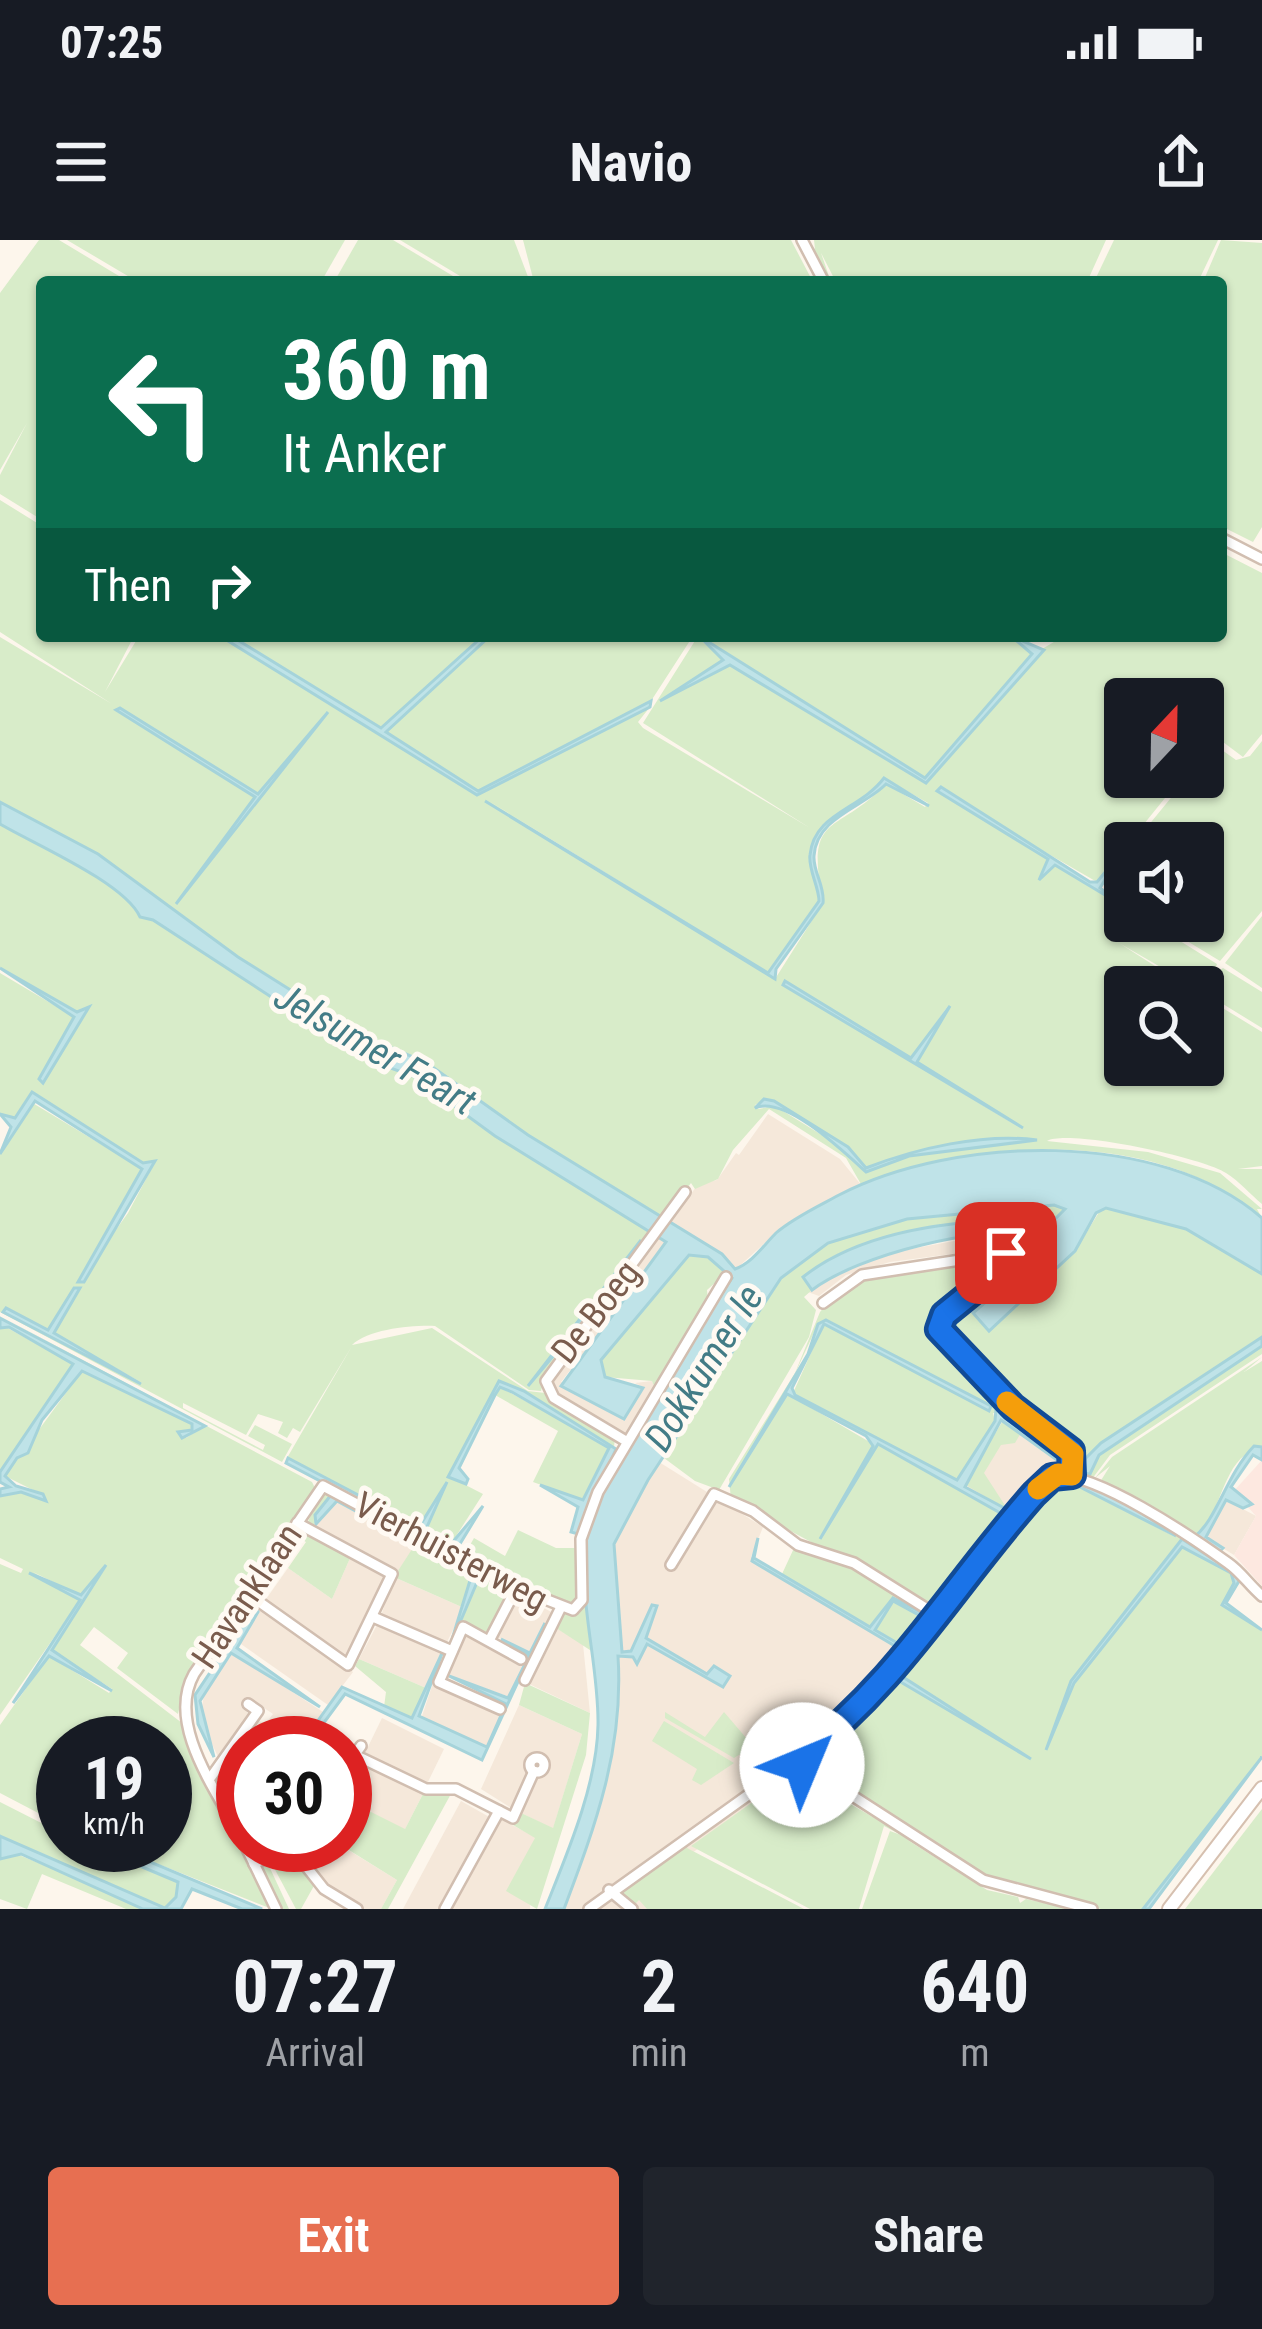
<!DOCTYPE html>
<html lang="en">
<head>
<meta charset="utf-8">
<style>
	body { margin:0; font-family:"Roboto Condensed",sans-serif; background:#20242c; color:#f1f3f6; height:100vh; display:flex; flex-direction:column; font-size:45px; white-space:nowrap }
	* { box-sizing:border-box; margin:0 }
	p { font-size:39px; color:#9ea1a6 }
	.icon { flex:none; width:66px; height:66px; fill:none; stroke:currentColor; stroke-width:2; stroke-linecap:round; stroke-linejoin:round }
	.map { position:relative; height:1669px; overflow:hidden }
	.side { display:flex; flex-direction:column; background:#171b24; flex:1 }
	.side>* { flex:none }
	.top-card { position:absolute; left:36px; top:36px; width:1191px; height:366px; border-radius:12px; box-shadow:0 3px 9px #0004; background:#0b6e4f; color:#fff; overflow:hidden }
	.needle { width:78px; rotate:22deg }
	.tools { position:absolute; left:1104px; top:438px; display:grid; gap:24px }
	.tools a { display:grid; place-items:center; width:120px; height:120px; border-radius:12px; background:#171b24; box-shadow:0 3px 9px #0004; font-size:60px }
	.speed { position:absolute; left:36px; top:1476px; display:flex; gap:24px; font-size:60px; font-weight:700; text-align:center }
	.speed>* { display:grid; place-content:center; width:156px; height:156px; border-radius:50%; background:#171b24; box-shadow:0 3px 9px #0004; line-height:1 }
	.speed small { font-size:30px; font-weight:400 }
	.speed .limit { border:18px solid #d22; background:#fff; color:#111 }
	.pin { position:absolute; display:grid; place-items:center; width:102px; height:102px; color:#fff; margin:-51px; border-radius:24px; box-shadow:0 6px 18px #0006 }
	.me { position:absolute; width:132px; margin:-66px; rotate:45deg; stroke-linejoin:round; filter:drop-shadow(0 0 9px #0008) }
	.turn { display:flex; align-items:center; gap:42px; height:252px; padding:0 48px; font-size:54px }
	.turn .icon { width:156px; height:156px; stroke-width:2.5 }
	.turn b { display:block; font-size:84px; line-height:102px }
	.then { display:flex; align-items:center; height:114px; padding:0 48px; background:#0003; gap:24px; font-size:45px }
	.eta { display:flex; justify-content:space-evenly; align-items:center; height:204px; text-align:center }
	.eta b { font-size:72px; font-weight:700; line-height:84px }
	.action { display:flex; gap:24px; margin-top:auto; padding:24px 48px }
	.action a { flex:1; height:138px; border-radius:12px; background:#e76f51; color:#fff; font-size:48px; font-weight:700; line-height:138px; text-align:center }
	.action a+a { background:#20242c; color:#f1f3f6 }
	.status { display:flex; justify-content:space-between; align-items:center; height:84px; padding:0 60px; background:#171b24; direction:ltr }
	.status svg { height:33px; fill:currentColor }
	header { display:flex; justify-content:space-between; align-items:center; height:156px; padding:0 48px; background:#171b24; font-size:54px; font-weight:700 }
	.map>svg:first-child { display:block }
</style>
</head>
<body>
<div class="status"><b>07:25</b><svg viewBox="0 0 49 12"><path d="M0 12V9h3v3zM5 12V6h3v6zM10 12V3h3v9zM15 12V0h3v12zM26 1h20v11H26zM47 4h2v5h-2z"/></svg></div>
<header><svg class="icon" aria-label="menu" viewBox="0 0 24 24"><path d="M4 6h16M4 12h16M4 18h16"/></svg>Navio<svg class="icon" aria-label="share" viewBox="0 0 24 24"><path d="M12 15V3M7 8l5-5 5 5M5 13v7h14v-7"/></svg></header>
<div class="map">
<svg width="1262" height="1669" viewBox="0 0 1262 1669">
	<rect width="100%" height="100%" fill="#fdf6ec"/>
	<g fill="#f5e8da">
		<polygon points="768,874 840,919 862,946 779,990 735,1030 722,1014 670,984 698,944 717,940 736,913 739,915"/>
		<polygon points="1034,994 1043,1001 1041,1014 972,1074 964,1065 1023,1017 1020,1005 890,1022 846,1035 819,1056 808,1052 867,1017 965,999"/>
		<polygon points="657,995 667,1002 651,1026 561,1142 643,1147 635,1143 652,1141 656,1151 628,1194 622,1194 556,1152 552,1140 610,1068"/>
		<polygon points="1004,1179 1060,1224 1008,1270 967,1248"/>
		<polygon points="659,1222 763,1287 751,1317 920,1416 876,1472 801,1537 679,1622 647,1669 562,1669 605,1548 610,1313 615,1291"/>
		<polygon points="1226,1260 1256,1276 1234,1315 1206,1298"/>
		<polygon points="337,1261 416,1303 399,1334 314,1288"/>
		<polygon points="351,1316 382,1332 385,1340 364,1389 344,1418 264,1362 288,1328 332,1359"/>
		<polygon points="394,1337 464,1368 446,1404 381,1376"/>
		<polygon points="517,1353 553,1373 530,1413 495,1396"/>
		<polygon points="260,1367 353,1432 328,1465 238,1402"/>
		<polygon points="378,1383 443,1411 426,1448 359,1419"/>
		<polygon points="553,1386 583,1404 590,1473 527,1443"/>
		<polygon points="466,1393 525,1424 510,1457 444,1434"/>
		<polygon points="233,1413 323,1472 302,1503 243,1503 243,1564 223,1526 255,1480 266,1483 273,1474 249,1458 243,1467 250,1476 219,1519 200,1478 205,1449"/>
		<polygon points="433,1443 503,1473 487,1507 421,1479"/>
		<polygon points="519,1465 582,1494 553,1589 519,1572 536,1536 548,1530 542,1514 530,1516 530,1534 513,1569 481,1549"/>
		<polygon points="382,1478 444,1509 426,1546 364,1515"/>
		<polygon points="356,1521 424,1552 405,1589 345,1608 397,1640 381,1669 364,1669 329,1649 296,1609 345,1605 345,1534"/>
		<polygon points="461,1561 491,1578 441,1669 403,1669"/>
		<polygon points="503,1580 535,1597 530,1669 449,1669 498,1581"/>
	</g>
	<polygon fill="#fde8e0" points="1262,1220 1262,1346 1234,1315 1256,1276 1248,1267 1250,1260 1233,1252"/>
	<g fill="#d8ecc9" fill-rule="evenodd">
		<polygon points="39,0 59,0 129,42 42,42 42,280 0,254 0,235 27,183 0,230 0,53"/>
		<polygon points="67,0 345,0 321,42 138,42"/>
		<polygon points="358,0 393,0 463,42 334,42"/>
		<polygon points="400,0 514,0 530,42 470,42"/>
		<polygon points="523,0 791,0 813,42 534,42"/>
		<polygon points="804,0 815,9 814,0 1106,0 1087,42 836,42 821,13 831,42 826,42"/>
		<polygon points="1114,0 1218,0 1198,42 1094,42"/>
		<polygon points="1221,0 1262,3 1262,287 1253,302 1221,286 1221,42 1203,42"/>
		<path d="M0,260L42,286V396H134L105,452L139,396H220L478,555L650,467L638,482L643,488L810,588L643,483L698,396H1011L1032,414L926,538L698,398L723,419L718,424L730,425L926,543L1042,409L1064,396H1221V312L1262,333V494L1243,517L1219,499L1203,511V459H1125V537H1182L1097,642L938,550L1049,619L1040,640L1051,624L1060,627L1125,667V681H1148L1217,724L1213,735L1223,728L1262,752V788L1205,753L1204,743L1195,747L1119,703L1188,747H1125V825H1203V756L1262,792V926L1238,929H1262V964C1250,954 1239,941 1226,933C1201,917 1068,889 1047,901L1148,912L1220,933L1262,969H1257L1262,978C1160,888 981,897 862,946L846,918L769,869L733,910L718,939L695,949L691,943L664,978L528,895L427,823L362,795L238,717L98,614L0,562V397L112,464L0,392ZM120,468L258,554L328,472L175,664L255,557L117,470ZM884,538L928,563L925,567L886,544C835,597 805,570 823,663L775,739L487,560L769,733L819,661C819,646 808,628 810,613C818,571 861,568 884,538ZM786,741L911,818L948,766L917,822L1022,889L784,745ZM764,860L774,861L848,907L866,928C915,907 985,893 1037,900L909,916L866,932L846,910L775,866L758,869L755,865Z"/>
		<polygon points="231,396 483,396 381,488"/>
		<polygon points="490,396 692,397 693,396 651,461 478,551 386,492"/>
		<polygon points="1262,501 1262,671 1220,721 1154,681 1203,681 1203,603 1134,603 1188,537 1203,537 1203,519 1215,505 1236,520 1250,516"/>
		<path d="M0,584C34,604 125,642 140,677L153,680L368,820L413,836L495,896L654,993L546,1132L541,1151L529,1150L435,1086C412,1085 369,1089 352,1105L432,1088L528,1151L545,1153L615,1198L614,1207L502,1142L448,1236L483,1254L451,1304L426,1289L447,1242L420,1287L287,1218L352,1106L300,1192L293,1188L287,1198L278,1193L283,1182L258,1174L246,1195L183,1163V1168L263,1210L265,1205L248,1196L255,1185L292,1204L282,1222L0,1072V914L31,862L142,929L79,1041L128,973L155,922L144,923L31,853L15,878L0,874V733L74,777L65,805L89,767L77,772L0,728ZM74,1048L79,1049L54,1093L142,1143L4,1072L6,1068L48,1090Z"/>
		<polygon points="1262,676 1262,748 1225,723"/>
		<path d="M1054,965L1065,969L1054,980L968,984L869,1002L804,1037L812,1050L804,1057L816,1070L809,1097L719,1250L695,1241L664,1218C702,1160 733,1093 779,1041C842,970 966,967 1054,965Z"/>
		<path d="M1101,969C1160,967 1214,1003 1262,1034V1097L1101,1203L1085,1219L1090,1234L1099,1215L1262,1106V1114L1110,1215L1092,1239L1077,1229L1076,1203L1069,1206L1015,1165L942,1089L943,1080L964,1065L988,1090L1075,1011Z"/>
		<polygon points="699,1012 727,1032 707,1050 708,1062 656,1151 652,1141 605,1137 600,1120 680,1021"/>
		<polygon points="1000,1017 1000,1025 960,1060 936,1091 1068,1213 1067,1231 1055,1226 1063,1225 1061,1215 1007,1175 993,1173 995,1181 957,1241 793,1153 824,1084 989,1170 830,1081 818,1084 786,1153 873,1204 821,1298 878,1204 1001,1272 941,1366 1009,1272 1052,1228 942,1371 855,1321 810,1307 811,1302 731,1259 729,1239 795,1133 820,1072 832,1058 862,1038"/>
		<polygon points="729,1035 663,1152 586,1342 593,1412 553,1386 559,1375 582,1368 582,1308 595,1262"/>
		<polygon points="0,1076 312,1242 316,1250 187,1436 178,1474 117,1428 128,1413 94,1387 80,1405 182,1483 272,1669 110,1605 165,1605 165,1503 63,1503 63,1586 0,1553 0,1485 49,1416 109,1453 112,1449 52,1410 107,1325 81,1356 33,1332 80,1360 0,1475 0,1324 21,1333 23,1329 0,1318 0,1256 33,1250 5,1236 82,1131 193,1184 186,1198 204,1186"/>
		<polygon points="4,1086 73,1124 0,1232 0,1088"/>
		<path d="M1262,1117L1244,1132L1262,1121V1207C1220,1216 1225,1274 1194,1297L1223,1308L1221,1313L1100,1242L1110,1226L1095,1238L1112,1217Z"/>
		<polygon points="500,1147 609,1207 583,1260 533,1242 558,1191 495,1155"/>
		<polygon points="1004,1179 1022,1191 1015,1203 1001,1205 984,1233 1008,1270 964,1244"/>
		<path d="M1058,1237C1098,1235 1216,1310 1244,1340L1181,1300L1071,1441L1047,1510L1074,1443L1182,1307L1231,1333L1234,1343L1222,1365L1262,1390V1517L1143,1669H1101L992,1641L807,1524L809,1513L898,1433L1012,1282ZM1063,1238C1098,1244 1150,1274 1175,1297L1074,1243L1053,1244L1000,1304L903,1437L1031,1519L901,1441L842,1492C861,1472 883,1454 902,1433C936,1394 1022,1249 1063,1238Z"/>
		<polygon points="333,1253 504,1345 507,1361 491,1390 482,1393 461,1383 478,1340 485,1335 334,1254 316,1275 314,1288 307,1284 319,1256"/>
		<polygon points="298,1290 351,1316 332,1359 288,1328 306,1302 301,1299 262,1354 264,1362 255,1351"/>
		<polygon points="518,1290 556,1308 576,1308 580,1355 574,1367 465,1314 474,1298 505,1316"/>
		<polygon points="416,1303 472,1334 464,1368 394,1337"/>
		<polygon points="795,1306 835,1317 930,1373 932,1383 906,1416 881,1398 905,1412 915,1397 903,1407 875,1390 894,1361 926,1379 918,1393 930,1379 928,1376 893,1358 870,1387 782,1334"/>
		<polygon points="359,1419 426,1448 412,1478 384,1467 386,1452 355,1426"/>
		<polygon points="525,1443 590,1473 586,1515 537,1669 506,1651 535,1598 513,1585 519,1572 553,1588 582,1494 519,1465"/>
		<polygon points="665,1472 705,1497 724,1472 753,1506 734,1518 665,1478"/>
		<polygon points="664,1481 734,1523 701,1545 692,1540 697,1529 652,1501"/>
		<polygon points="796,1527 983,1643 1064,1664 995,1650 906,1599 987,1650 1018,1657 1020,1663 1026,1659 1071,1669 862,1669 890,1591 901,1595 884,1586 859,1669 810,1669 691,1606 795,1532 878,1580 798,1529 689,1601 687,1608 804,1669 647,1669 639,1660 634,1665 641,1669 636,1669 622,1652 617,1655 617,1648"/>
		<polygon points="424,1552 452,1552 388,1669 381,1669 397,1640 344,1607 369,1571 405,1589"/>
		<polygon points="0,1562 63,1594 63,1605 90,1605 178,1641 176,1657 165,1668 0,1596"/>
		<polygon points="1262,1569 1262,1669 1185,1669"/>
		<polygon points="14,1613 140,1664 143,1669 126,1669 42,1634 27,1669 0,1659 0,1619"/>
		<polygon points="284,1613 292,1615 315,1644 301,1669 296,1669 272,1624 269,1626 289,1669 279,1669 262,1632 265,1622"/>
	</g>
	<g fill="#bfe3e8" stroke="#a5d3da" stroke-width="3">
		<polygon points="220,396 231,396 381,488 483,396 490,396 386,492 478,551 651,461 650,467 477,555"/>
		<polygon points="699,396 925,538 1032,414 1011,396 1044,410 926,543 730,425 660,461 723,420"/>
		<polygon points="120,468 258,554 328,472 176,664 255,557 116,470"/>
		<path d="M884,538L929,566L886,544C864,567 816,577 814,616C813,632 825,646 823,663L776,729L775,739L485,561L768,733L819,661C819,647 808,629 810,615C814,573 860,570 884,538Z"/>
		<polygon points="941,547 1090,642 1097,642 1125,608 1100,648 1125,667 1055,625 1039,640 1048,619 937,551"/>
		<path d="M0,562L98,614L238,717L362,795L427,823L528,895L722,1014L735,1029C752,1023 763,1006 776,993C793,978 819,966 839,955C955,895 1160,889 1262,978V1034L1186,989L1106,968L1096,973L1075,1011L989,1091L973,1073L1041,1014L1040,996C983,983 858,1015 812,1050L803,1037C869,985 973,978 1054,980L1065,969L1054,965L907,979L828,1003L781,1038L648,1240L614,1304L622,1412L631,1411L652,1365L657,1366L646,1398L707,1434L714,1426L730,1436L723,1447L647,1404L637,1424L633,1417L618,1416C624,1508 596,1584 564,1669H545C567,1614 597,1545 598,1485C599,1425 578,1361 586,1302C594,1238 694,1098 732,1038L708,1017L689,1015L601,1120L605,1137L643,1148L624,1179L561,1146L666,1002L495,896L413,836L368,820L153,680L140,677C125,643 34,604 0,584Z"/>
		<polygon points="0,728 77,772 89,767 43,843 39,839 74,777"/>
		<polygon points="785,741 911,818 950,766 917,822 1023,888 783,745"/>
		<polygon points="32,852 143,923 155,921 84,1042 78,1042 142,929 35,861 0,914 11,887 0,874 15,878"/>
		<path d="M764,859L774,861L848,907L866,928C917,908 983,893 1037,900L909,916L866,932C843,911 785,855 755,868Z"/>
		<polygon points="641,1000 608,1051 528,1146"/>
		<polygon points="74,1048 80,1048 54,1093 141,1144 3,1072 6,1068 48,1090"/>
		<polygon points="0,1078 205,1186 182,1198 178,1192 192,1190 192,1184 82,1131 42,1180 28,1213 17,1218 5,1236 16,1246 43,1254 46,1261 21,1252 0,1256 0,1249 9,1247 0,1242 0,1232 73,1124 9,1087 0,1088"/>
		<polygon points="826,1080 991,1166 989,1171 824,1084 792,1148 795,1155 957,1240 995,1181 996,1169 1064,1218 1064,1225 1001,1180 965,1247 1008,1270 1045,1235 1009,1272 942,1366 1002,1274 878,1204 820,1299 873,1206 866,1196 787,1154 729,1247 808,1114 818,1084"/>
		<polygon points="1262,1097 1262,1106 1099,1215 1090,1234 1083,1233 1085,1219 1101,1203"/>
		<polygon points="499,1141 524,1151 616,1209 578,1294 571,1292 578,1267 540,1245 583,1260 609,1208 512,1152 500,1147 495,1155 459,1228 468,1239 466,1244 448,1237"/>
		<path d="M1254,1206L1262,1207V1220L1253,1215L1231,1247L1252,1264L1243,1268L1226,1260L1206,1297L1223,1308L1218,1313L1194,1297C1217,1280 1226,1235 1254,1206Z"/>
		<polygon points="288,1218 419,1287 447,1242 426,1289 451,1304 483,1266 455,1312 286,1223"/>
		<path d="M1063,1238C1101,1244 1144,1274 1176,1296L1068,1241L1053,1244L1039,1255L903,1437L1031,1519L899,1441L810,1520L906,1587L809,1519L898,1437L1038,1254Z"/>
		<polygon points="331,1255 486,1338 478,1340 450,1406 472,1334 337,1261 316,1284 315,1275"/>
		<polygon points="758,1298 754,1318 870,1387 893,1358 928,1376 929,1384 920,1395 926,1379 893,1361 875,1390 904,1407 915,1397 905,1412 752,1321"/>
		<polygon points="1182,1299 1232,1331 1239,1341 1226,1363 1262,1390 1222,1365 1234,1343 1231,1333 1182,1307 1074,1443 1046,1510 1071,1441"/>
		<polygon points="106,1325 52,1410 112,1451 49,1416 13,1463 80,1360 29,1333 81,1355"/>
		<polygon points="254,1367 258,1372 237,1408 320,1467 231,1413 200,1461 214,1517 198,1484 195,1455"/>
		<polygon points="545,1383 482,1520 345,1454 309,1503 302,1503 342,1447 412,1478 443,1411 419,1476 487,1507 506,1464 449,1436 508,1458 529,1416 501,1399 530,1413"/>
		<polygon points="1262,1517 1149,1669 1143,1669"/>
		<polygon points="0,1596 165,1668 176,1657 178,1642 90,1605 110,1605 262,1669 242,1669 192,1649 181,1669 143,1669 21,1614 0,1619"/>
	</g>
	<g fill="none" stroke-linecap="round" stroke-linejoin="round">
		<defs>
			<g id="minor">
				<polyline points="802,0 824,42"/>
				<polyline points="1221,298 1262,319"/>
				<polyline points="823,1063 862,1035 1006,1013 1008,1023 940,1079 939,1089 1013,1167 1071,1211 1072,1235"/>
				<polyline points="626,1201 554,1158 546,1141 685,952"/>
				<polyline points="671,1325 714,1254 753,1271 798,1305 854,1323 940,1377"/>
				<polyline points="248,1354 348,1425 392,1334 297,1283"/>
				<polyline points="373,1377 452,1411"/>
				<polyline points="490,1399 516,1349"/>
				<polyline points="525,1440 560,1369"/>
				<polyline points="500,1469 439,1442 463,1387 521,1419"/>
				<polyline points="355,1515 426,1549 456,1549 513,1578 534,1531"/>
				<circle cx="537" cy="1525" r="7"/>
				<polyline points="797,1520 983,1640 1092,1669"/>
				<polyline points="345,1528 361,1506"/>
				<polyline points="211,1537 258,1471 248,1464"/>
				<path d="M243,1601C220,1555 165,1486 194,1434L323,1246L509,1345L573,1370L582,1360L581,1299L598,1252L726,1037"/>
				<polyline points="245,1605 276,1669"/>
				<polyline points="290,1606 324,1649 357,1669"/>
				<polyline points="254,1624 291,1605"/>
				<polyline points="609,1650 632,1669"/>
				<polyline points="445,1669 499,1571"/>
				<path d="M589,1669L797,1520L867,1462L930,1391L1010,1281L1052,1237C1088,1226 1196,1300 1228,1323C1241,1332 1250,1346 1262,1356"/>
			</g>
			<polyline id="secondary" points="1169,1669 1262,1548"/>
		</defs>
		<use href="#minor" stroke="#d1beb0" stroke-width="14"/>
		<use href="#secondary" stroke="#d6c0b0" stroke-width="16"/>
		<use href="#minor" stroke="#fff" stroke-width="9"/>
		<use href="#secondary" stroke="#fff" stroke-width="12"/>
	</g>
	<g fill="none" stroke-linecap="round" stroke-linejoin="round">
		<defs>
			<path id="route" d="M802,1525L797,1520C901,1440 950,1349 1034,1254L1052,1237L1072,1235L1071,1211L1013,1167L939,1089L944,1075L1008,1023L1006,1013"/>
		</defs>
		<use href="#route" stroke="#114b97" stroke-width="30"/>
		<use href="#route" stroke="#1a73e8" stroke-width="21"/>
		<polyline stroke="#f59e0b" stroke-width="21" points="1007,1162 1073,1214 1072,1235 1058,1234 1038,1249"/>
	</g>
	<g text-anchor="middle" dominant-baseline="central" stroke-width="10" stroke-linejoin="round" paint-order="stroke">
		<g font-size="36" fill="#7a5c4d" stroke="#fffaf3">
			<text transform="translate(596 1072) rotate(-52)">De Boeg</text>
			<text transform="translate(451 1312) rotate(28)">Vierhuisterweg</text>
			<text transform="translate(247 1356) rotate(-56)">Havanklaan</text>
		</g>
		<g font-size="39" font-style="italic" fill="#437c86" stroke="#fffaf3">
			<text transform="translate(375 809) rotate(30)">Jelsumer Feart</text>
			<text transform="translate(704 1128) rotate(-58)">Dokkumer Ie</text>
		</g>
	</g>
</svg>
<div class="tools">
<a><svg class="needle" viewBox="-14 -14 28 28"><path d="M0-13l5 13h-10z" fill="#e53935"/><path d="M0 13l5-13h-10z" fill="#9ea1a6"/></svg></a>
<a><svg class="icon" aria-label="sound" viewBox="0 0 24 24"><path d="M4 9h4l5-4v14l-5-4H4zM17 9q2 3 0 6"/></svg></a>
<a><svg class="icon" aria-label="search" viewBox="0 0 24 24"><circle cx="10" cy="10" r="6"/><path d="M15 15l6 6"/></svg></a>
</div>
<div class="speed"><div>19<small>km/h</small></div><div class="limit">30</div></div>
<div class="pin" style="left:1006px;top:1013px;background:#d93025"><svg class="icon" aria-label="arrive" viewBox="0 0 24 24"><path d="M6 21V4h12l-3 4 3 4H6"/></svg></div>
<svg class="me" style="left:802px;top:1525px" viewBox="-20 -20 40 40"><circle r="19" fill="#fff"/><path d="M0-13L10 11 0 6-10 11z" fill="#1a73e8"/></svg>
<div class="top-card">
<div class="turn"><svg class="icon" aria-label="left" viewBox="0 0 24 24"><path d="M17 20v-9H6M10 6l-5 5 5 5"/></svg><div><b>360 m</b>It Anker</div></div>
<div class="then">Then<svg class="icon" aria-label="right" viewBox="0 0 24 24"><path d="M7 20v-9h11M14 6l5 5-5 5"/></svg></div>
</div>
</div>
<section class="side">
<div class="eta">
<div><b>07:27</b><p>Arrival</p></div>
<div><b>2</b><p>min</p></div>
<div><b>640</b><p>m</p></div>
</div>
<div class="action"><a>Exit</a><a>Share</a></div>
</section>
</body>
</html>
